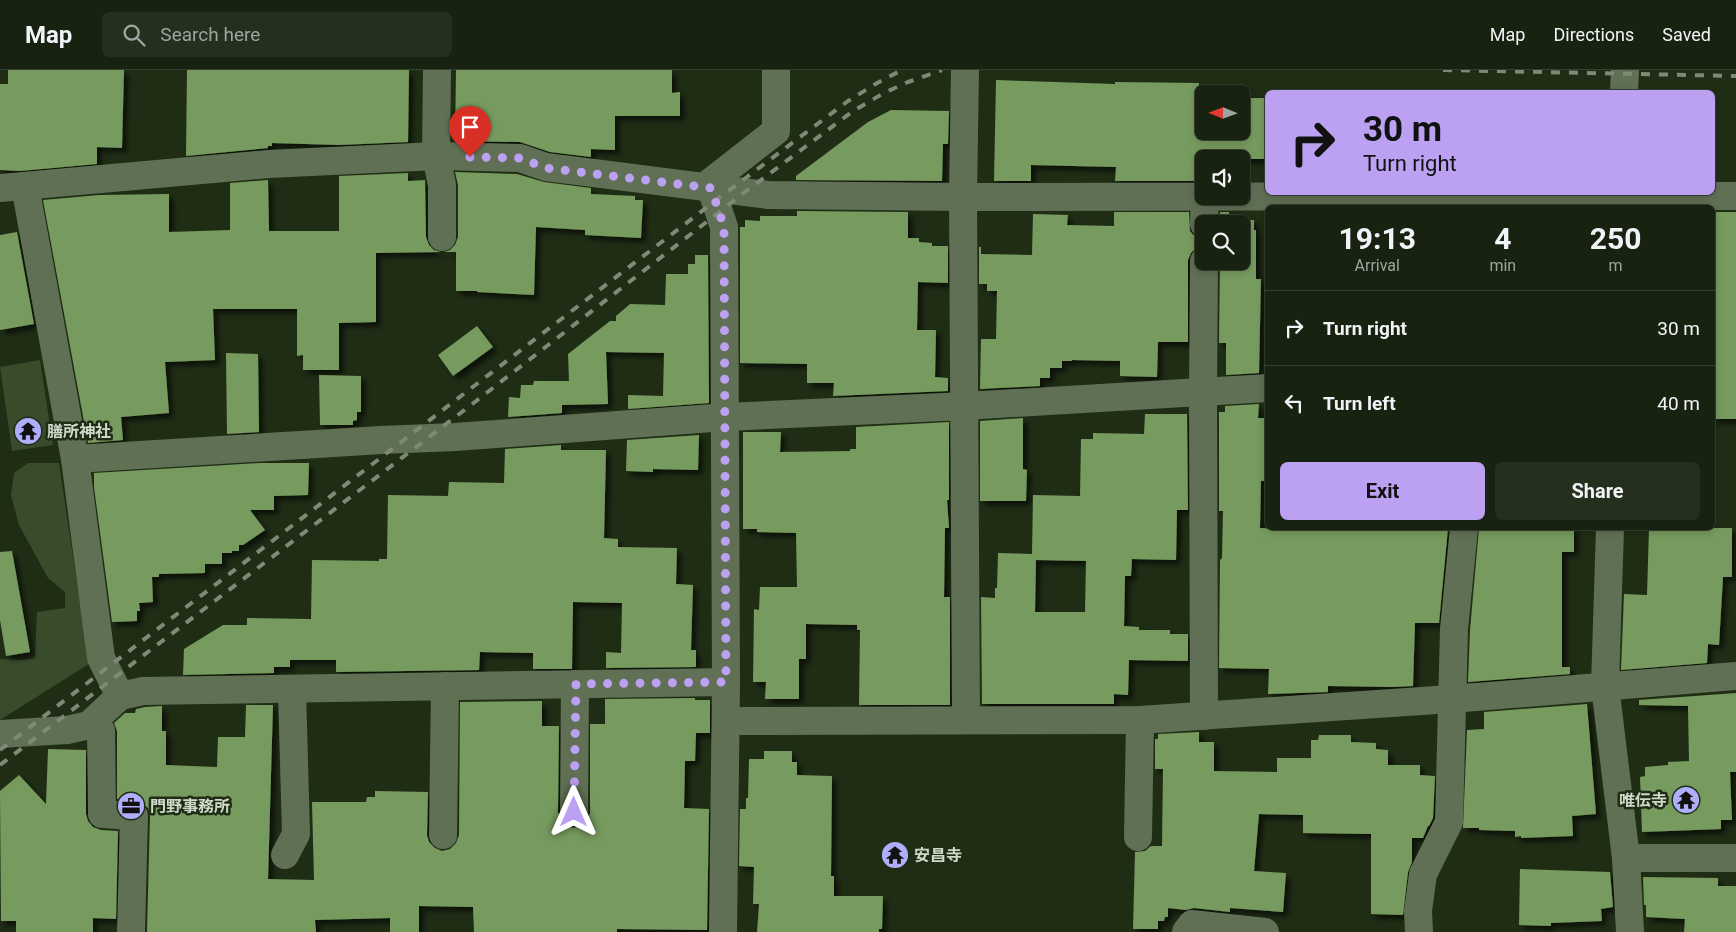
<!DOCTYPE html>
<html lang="en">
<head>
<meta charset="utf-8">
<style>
	body { margin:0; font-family:Roboto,"Noto Sans JP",sans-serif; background:#242f1e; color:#f1f3f6; height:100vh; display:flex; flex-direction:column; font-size:19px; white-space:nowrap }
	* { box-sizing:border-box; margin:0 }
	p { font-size:16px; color:#9ea49f }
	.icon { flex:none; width:28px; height:28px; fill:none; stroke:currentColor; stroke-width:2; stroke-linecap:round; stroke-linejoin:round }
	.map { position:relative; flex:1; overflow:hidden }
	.drawer { position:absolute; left:1265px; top:135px; width:450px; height:325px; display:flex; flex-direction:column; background:#172210; border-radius:8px; box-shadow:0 2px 8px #0003,0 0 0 1px #363f30 }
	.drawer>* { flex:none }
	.hud { position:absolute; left:1265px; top:20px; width:450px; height:105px; border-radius:8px; box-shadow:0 2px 8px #0003,0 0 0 1px #363f30; background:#bca0f2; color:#111; overflow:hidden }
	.needle { width:32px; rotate:271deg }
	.tools { position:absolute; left:1195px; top:15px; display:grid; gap:10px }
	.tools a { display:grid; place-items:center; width:55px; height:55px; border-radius:8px; background:#172210; box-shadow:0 2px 8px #0003,0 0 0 1px #363f30; font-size:25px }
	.pin { position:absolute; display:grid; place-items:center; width:42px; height:42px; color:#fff; margin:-51px -21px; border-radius:50% 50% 50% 0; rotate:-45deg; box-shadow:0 0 5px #0007 }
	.pin .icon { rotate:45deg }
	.me { position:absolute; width:55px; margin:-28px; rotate:0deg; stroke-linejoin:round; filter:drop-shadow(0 0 4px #0008) }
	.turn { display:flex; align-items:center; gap:18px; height:105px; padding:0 15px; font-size:22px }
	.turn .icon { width:65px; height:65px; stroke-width:2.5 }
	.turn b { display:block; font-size:35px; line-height:42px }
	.eta { display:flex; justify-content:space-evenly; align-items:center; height:85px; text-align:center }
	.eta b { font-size:30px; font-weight:700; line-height:35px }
	.action { display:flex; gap:10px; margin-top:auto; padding:10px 15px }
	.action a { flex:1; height:58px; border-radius:8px; background:#bca0f2; color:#111; font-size:20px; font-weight:700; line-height:58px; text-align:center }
	.action a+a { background:#242f1e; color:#f1f3f6 }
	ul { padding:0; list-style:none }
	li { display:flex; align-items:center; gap:15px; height:75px; padding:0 15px; border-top:1px solid #363f30 }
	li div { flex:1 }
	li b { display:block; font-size:19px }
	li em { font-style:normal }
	header { display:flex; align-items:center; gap:30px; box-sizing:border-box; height:70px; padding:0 25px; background:#172210; border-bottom:1px solid #363f30 }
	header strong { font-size:24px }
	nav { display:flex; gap:28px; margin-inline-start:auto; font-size:18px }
	.search { width:350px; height:45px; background:#242f1e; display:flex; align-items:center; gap:12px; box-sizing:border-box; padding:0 18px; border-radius:8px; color:#9ea49f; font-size:19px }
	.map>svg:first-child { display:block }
</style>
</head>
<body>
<header>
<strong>Map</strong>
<div class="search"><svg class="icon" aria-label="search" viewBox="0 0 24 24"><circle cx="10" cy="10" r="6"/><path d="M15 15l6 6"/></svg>Search here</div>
<nav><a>Map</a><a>Directions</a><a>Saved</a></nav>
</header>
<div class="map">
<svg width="1736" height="862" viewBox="0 0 1736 862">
	<defs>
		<filter id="shadow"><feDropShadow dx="4.5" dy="4.5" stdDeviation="2.5" flood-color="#0009"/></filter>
	</defs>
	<rect width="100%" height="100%" fill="#1f2d15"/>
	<g fill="#384b2a">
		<polygon points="40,290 53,375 12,381 0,297"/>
		<polygon points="28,393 59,393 89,594 0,650 0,589 22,590 35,588 37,542 65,538 65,522 48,508 19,455 11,425 14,403"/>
	</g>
	<g fill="#779b5e" fill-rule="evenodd" filter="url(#shadow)">
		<polygon points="8,0 124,0 122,78 97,77 97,94 20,101 0,100 0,14 8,14"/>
		<polygon points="187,0 409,0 408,72 339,75 272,73 272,76 268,76 268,78 186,86"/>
		<polygon points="456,0 672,0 672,23 680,22 680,46 615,46 615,80 591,79 591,87 550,82 520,72 455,71"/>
		<polygon points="996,10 1115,14 1115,12 1199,13 1199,16 1234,16 1234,24 1204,24 1204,61 1241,61 1241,28 1268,28 1268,89 1204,89 1204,111 1115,111 1116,97 1031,95 1031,111 994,111"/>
		<polygon points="891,40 949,41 948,74 943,74 942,111 796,110 796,106 868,52"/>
		<polygon points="455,102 517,104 544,112 591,118 591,124 635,126 635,130 643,130 641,168 585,165 585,160 536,157 534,225 477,222 477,221 456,221 456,182 444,182 450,180 455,175 458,167 458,115"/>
		<polygon points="408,103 408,111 425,110 426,167 429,175 434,180 441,182 376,183 376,252 339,253 339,300 303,300 303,285 297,286 297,239 213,239 215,290 165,292 169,343 121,347 123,370 88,373 43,130 99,125 169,124 169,162 230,160 230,113 268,110 269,161 339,161 339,106"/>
		<polygon points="797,141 908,142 908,168 919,168 919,172 932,173 932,176 948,176 948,213 918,212 917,260 936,260 935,307 948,308 948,321 833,326 834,313 807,313 807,294 740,293 740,157 745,157 745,150 760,151 760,146 797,146"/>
		<polygon points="1114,142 1189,142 1190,161 1195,167 1204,170 1204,175 1196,178 1191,183 1188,190 1188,272 1158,272 1157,307 1120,306 1120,291 1072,290 1072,291 1062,291 1062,298 1050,298 1050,308 1040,308 1040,316 980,319 981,269 996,269 997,221 987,221 987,214 979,214 979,177 981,177 981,184 1032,185 1033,144 1068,145 1067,155 1114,156"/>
		<polygon points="1220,142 1229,142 1229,150 1254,150 1254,160 1256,160 1256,209 1261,209 1259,303 1226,305 1226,273 1219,273 1220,191 1241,191 1241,154 1220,154"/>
		<rect x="1712" y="142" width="24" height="207"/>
		<polygon points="17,162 34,254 0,260 0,165"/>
		<polygon points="695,185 708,185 709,333 628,339 628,325 663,326 664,283 606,282 608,334 562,335 562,343 508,347 509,327 520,328 521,315 533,315 534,311 569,311 568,284 610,251 616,251 616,246 630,234 665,235 666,204 688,204 688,194 695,194"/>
		<polygon points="477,256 493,277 453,306 438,285"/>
		<polygon points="226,283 258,284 259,362 227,364"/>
		<polygon points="319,305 361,306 361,342 357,342 357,350 353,351 353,355 320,355"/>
		<polygon points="1259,334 1258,348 1268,348 1268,411 1261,411 1260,458 1335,461 1335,458 1448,458 1439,553 1415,553 1413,616 1393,617 1328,616 1328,622 1268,624 1269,599 1219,598 1220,490 1222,488 1223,441 1219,441 1219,342 1225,342 1225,336"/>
		<path d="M1145,344H1187L1188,440H1177L1176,490L1132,489L1131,506H1125L1124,556L1139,557V560H1170V564H1188V591L1129,590L1128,625L1114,624V634H982L981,527L995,528V518H997L998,483L1032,484L1033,425L1080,426L1081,369H1093V363L1144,364ZM1036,490L1086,491L1085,542H1035Z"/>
		<polygon points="1023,348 1023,399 1027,400 1026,431 980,431 980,351"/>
		<polygon points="949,352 949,430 947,430 949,458 945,458 944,527 950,527 950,635 859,635 860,560 857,560 857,555 806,554 806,589 799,589 799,629 765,629 766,612 753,612 754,539 759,540 760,517 797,517 796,463 757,462 757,459 743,459 743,362 781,362 780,382 850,381 850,379 856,379 856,357"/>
		<polygon points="699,365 698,400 653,399 653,402 626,401 627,370"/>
		<polygon points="561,375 561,380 606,380 604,468 618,469 618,477 677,478 676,514 693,515 691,580 696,580 696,597 606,598 606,582 621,583 622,533 573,532 572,599 533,599 533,583 480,582 479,600 336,602 336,590 290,590 290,597 274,597 274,603 183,605 184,579 223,555 247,555 247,548 311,549 312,490 379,491 379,489 387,489 388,425 448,426 449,412 504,413 505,379"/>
		<polygon points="259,393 309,393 308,425 274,426 274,440 250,440 265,460 243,475 239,475 239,481 232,481 232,483 222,483 222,494 205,494 205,503 159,504 159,507 152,507 153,532 139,533 140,541 137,541 137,551 112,552 94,417 94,403"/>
		<polygon points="1479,458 1574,458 1574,482 1562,482 1562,597 1570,597 1570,604 1468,612 1470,560"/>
		<polygon points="1649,458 1732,458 1732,507 1723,507 1719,575 1708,574 1707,593 1621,600 1624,524 1647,525"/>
		<polygon points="12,481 30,582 6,586 0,550 0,482"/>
		<polygon points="1736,623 1736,702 1730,702 1732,750 1721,750 1721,759 1642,762 1640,707 1645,706 1645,697 1668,695 1668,692 1689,691 1688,636 1639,635 1639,630"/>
		<polygon points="695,628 695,630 710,630 710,663 696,663 695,691 685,691 684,738 709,739 707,860 617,859 617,862 474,862 473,837 419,836 419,862 390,862 390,848 315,850 316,862 147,862 150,746 148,738 142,733 135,730 117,729 117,661 114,653 125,643 135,643 136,639 145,637 162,636 162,661 166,661 166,695 217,697 218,667 245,667 246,635 273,635 268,809 314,810 312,732 366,732 367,727 375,727 375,721 428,722 427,765 429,772 435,778 442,781 450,779 456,773 459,765 460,632 542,631 542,656 559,656 558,742 561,750 566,755 574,758 582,755 587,750 590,743 590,654 605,654 605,629"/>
		<polygon points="1587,634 1596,744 1572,746 1573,766 1521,768 1521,766 1515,767 1515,761 1479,760 1479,758 1463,758 1467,660 1484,659 1484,642"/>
		<polygon points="1199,662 1199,672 1214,672 1214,701 1277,702 1277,688 1311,688 1311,670 1318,670 1319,665 1351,665 1351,672 1376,673 1376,679 1388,680 1388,695 1420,695 1420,705 1435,706 1433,748 1429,756 1428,756 1423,768 1412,768 1412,792 1408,802 1403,845 1371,844 1371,764 1303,763 1303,745 1259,744 1254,801 1286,803 1283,842 1230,838 1230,842 1194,838 1186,840 1168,838 1168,847 1165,847 1164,851 1158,851 1158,859 1133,859 1135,782 1145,781 1151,776 1162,776 1163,699 1155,699 1155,669 1158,669 1158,664"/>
		<polygon points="48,679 86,680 86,744 88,751 93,757 101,760 118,761 116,849 93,848 93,862 16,862 16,851 1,851 0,721 19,705 46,734"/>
		<polygon points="764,681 792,681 792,692 797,692 797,705 832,706 831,806 834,806 834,826 883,826 882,859 879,859 879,862 757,862 759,834 753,834 754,797 739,796 740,739 746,739 746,728 748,728 749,689 764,689"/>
		<polygon points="1520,799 1610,802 1613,837 1601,839 1602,851 1551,853 1551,856 1519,855"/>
		<polygon points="1643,807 1718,808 1718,816 1736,816 1736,862 1684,862 1685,849 1646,847 1646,835 1644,835"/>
	</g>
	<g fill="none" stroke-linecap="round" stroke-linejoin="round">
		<g stroke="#607055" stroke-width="28">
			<polyline points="437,0 436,86 442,115 442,167"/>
			<polyline points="965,0 963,127 966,650"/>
			<polyline points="1624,22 1625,0"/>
			<polyline points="25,116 75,389 101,588 120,626"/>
			<polyline points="704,117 776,61 776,0"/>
			<polyline points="0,118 269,94 436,86 520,88 546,97 768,125 963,127 1736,126"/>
			<polyline points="711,118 724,157 726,612 723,862"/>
			<polyline points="1204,154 1205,126"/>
			<polyline points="1204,191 1203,321 1204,646"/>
			<polyline points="75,389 381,370 455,367 726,347 964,336 1268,318"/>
			<polyline points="1610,458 1605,616 1626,788 1630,862"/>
			<polyline points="726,651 1140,650 1451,629 1736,606"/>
			<polyline points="89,655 101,661 102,744 134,746 131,862"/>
			<polyline points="0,664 67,660 89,655 120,626 143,621 726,612"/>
			<polyline points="574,742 575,614"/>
			<polyline points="443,765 445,616"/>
			<polyline points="1138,767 1140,650"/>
			<polyline points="285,785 296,764 292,620"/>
			<polyline points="1626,788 1736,788"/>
			<polyline points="1186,862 1192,854 1265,862"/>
			<polyline points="1419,862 1418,841 1423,804 1449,752 1454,559 1464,458"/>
		</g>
		<g stroke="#7e8a77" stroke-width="4" stroke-dasharray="9 9" stroke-linecap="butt">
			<polyline points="1443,0 1736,6"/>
			<polyline points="0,680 715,131 848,31 877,13 902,0"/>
			<polyline points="0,695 471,335 745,122 853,41 884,23 908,12 942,0"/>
		</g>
	</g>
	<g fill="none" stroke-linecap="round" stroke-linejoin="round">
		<polyline stroke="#bca0f2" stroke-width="9" stroke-dasharray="0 16.2" points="470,87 520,88 546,98 711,118 724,157 726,612 576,614 574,742"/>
	</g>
	<defs>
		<symbol id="temple-disc" viewBox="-11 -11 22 22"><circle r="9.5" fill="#aeaefb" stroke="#1f2d15"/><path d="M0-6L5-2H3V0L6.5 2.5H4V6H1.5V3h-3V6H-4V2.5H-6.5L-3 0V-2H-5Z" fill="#111"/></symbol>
		<symbol id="office-disc" viewBox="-11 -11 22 22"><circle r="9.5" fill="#aeaefb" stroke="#1f2d15"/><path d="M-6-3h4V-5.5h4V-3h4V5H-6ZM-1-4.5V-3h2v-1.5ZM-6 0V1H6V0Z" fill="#111"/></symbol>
	</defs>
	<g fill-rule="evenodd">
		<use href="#temple-disc" x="12" y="345" width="32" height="32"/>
		<use href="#temple-disc" x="1670" y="714" width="32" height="32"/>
		<use href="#office-disc" x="115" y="720" width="32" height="32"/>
		<use href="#temple-disc" x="879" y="769" width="32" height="32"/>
	</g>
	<g text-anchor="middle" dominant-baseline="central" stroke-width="5" stroke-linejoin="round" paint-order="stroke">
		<g font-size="16" font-weight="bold" fill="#cfd8c9" stroke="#1f2d15" text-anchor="start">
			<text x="47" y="361">膳所神社</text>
			<text x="1667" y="730" text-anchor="end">唯伝寺</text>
			<text x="150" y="736">門野事務所</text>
			<text x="914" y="785">安昌寺</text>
		</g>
	</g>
</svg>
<div class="tools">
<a><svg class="needle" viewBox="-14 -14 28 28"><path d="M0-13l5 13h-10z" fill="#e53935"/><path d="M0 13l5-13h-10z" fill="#9ea49f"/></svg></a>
<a><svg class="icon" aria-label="sound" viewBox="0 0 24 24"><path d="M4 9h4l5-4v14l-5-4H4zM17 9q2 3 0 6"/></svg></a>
<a><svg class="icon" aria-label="search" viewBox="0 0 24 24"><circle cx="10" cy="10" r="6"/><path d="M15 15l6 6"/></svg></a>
</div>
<div class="pin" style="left:470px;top:87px;background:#d93025"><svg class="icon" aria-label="arrive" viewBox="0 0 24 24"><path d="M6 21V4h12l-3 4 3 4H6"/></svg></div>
<svg class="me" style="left:574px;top:742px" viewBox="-20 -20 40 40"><path d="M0-17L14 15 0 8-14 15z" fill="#bca0f2" stroke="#fff" stroke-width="4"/></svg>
<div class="hud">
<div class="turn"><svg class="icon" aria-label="right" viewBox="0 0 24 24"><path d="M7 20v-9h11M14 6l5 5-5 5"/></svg><div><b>30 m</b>Turn right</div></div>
</div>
<section class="drawer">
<div class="eta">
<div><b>19:13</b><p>Arrival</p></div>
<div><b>4</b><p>min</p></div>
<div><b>250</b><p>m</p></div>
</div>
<ul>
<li><svg class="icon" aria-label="right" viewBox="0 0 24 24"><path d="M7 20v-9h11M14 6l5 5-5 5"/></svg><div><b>Turn right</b></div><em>30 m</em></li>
<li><svg class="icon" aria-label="left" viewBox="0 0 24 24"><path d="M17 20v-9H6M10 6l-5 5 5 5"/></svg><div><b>Turn left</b></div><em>40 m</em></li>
</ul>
<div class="action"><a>Exit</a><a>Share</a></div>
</section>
</div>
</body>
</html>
